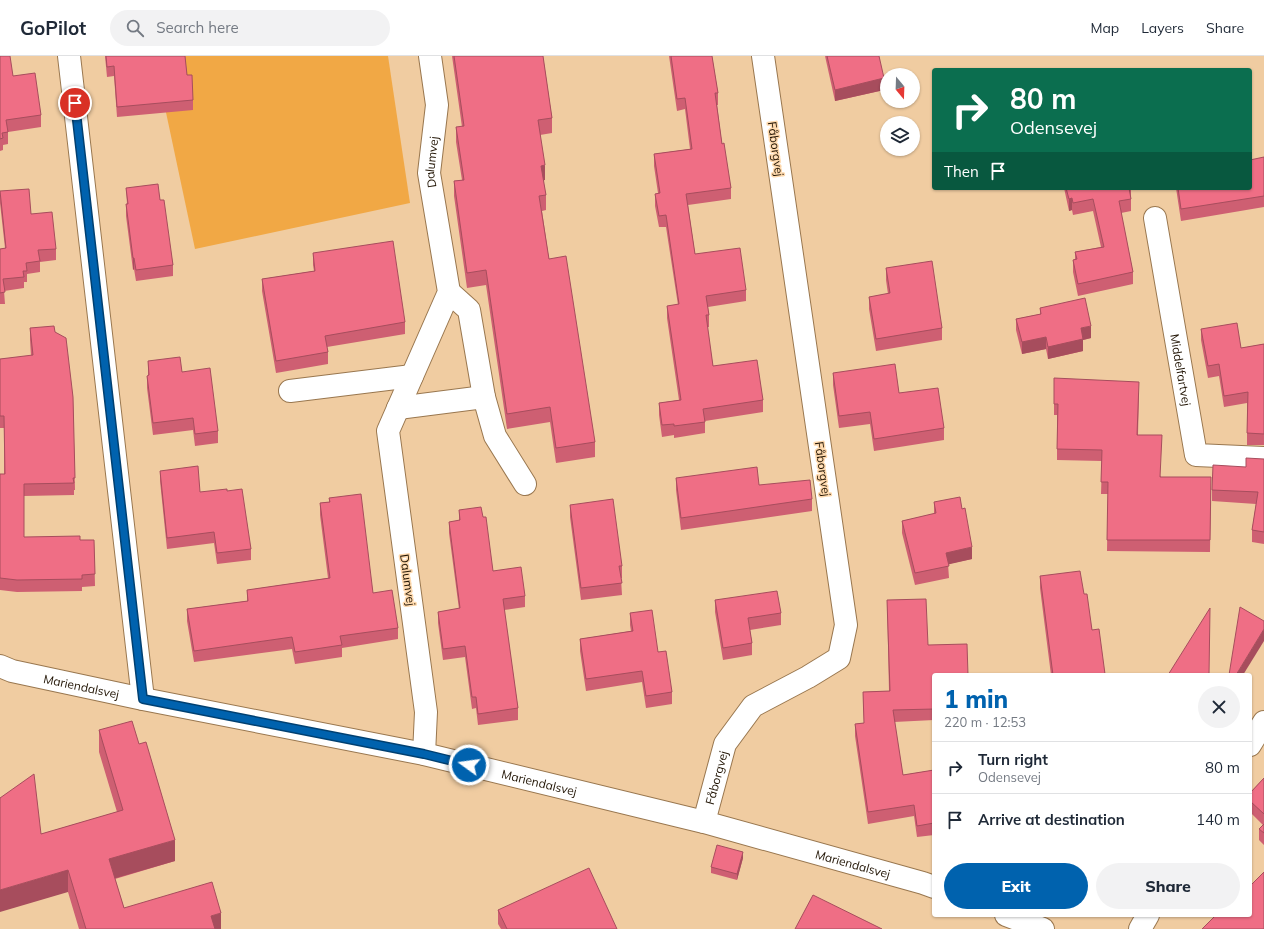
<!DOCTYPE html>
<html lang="en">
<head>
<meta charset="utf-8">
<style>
	body { margin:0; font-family:Mulish,sans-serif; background:#f2f2f3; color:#1f2937; height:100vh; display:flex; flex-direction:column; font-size:15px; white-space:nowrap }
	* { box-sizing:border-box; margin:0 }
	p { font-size:13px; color:#747a83 }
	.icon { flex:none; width:22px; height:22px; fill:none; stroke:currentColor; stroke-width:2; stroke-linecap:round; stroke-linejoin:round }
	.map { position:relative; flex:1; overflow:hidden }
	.side { position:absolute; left:932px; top:617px; width:320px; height:244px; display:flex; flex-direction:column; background:#fff; border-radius:4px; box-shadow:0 1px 3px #0004 }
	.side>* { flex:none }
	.hud { position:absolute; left:932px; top:12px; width:320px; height:122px; border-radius:4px; box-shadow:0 1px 3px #0004; background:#0b6e4f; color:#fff; overflow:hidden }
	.needle { width:26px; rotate:161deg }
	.fabs { position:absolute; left:880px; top:12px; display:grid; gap:8px }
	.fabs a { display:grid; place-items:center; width:40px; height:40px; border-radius:50%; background:#fff; box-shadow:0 1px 3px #0004; font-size:20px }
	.pin { position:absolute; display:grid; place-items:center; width:34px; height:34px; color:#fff; margin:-17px; border:2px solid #fff; border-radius:50%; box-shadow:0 1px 4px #0007 }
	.me { position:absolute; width:44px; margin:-22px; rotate:284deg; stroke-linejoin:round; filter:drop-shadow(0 0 3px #0008) }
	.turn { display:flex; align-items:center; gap:14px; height:84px; padding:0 12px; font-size:18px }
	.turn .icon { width:52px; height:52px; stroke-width:2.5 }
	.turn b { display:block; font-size:28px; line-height:34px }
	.then { display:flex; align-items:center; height:38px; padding:0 12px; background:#0003; gap:8px; font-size:15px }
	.round { display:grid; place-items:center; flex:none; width:42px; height:42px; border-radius:21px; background:#f2f2f3 }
	.summary { display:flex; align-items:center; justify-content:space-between; height:68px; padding:0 12px }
	h1 { font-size:24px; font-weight:800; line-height:30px; color:#0062ae }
	.action { display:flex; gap:8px; margin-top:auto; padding:8px 12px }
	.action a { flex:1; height:46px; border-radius:24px; background:#0062ae; color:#fff; font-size:16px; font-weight:800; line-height:46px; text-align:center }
	.action a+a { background:#f2f2f3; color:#1f2937 }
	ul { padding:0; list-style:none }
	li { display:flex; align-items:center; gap:12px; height:52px; padding:0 12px; border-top:1px solid #e0e1e3 }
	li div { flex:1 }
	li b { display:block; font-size:15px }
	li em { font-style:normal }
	header { display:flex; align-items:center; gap:24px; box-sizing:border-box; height:56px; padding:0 20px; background:#fff; border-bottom:1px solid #e0e1e3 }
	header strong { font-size:19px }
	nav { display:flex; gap:22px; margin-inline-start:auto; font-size:14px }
	.search { width:280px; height:36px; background:#f2f2f3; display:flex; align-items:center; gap:10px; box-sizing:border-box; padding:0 14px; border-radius:22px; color:#747a83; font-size:15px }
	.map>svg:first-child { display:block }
</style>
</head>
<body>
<header>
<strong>GoPilot</strong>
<div class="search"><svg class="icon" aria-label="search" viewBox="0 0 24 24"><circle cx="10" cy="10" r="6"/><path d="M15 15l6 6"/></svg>Search here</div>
<nav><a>Map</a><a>Layers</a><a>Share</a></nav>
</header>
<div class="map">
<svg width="1264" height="873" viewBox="0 0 1264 873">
	<rect width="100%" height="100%" fill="#f0cca1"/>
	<polygon fill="#f1a845" points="154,0 388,0 410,147 195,193"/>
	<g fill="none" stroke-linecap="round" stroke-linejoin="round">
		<defs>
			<g id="street">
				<polyline points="69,0 143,643"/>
				<path id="s1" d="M1155,162L1196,399L1264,402"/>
				<polyline points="449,236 469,254 484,341 495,380 525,428"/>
				<polyline points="290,335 412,320"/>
				<polyline points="398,352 484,341"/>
				<path id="s2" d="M0,610L12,615L143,643L424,698L704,766L923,827L934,831"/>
				<path id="s3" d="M424,698L426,656L388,375L449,236L429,117L437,49L430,0"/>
				<path id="s4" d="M704,766L725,688L753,650L808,621L839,602L846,569L763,0"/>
				<polyline points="1006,859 1043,873"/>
			</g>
			<g id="secondary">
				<polyline points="1250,689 1264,666"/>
				<polyline points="1140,873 1148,859"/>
			</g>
		</defs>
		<use href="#street" stroke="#99774f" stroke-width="24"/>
		<use href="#secondary" stroke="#99774f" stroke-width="24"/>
		<use href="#street" stroke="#fff" stroke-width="22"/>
		<use href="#secondary" stroke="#fff" stroke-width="22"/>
	</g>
	<g fill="#ce5f72">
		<polygon points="0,0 13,20 41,59 41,71 8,76 8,88 3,89 3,94 0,95"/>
		<polygon points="105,0 185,0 187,19 193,44 193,54 117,61 114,20 107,21"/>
		<polygon points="452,0 543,0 552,62 552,77 540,79 545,124 543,124 546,139 546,154 542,155 549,203 595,386 595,401 556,407 550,366 507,373 486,229 467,232 454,140 454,125 462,124 456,86 456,71 462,71"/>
		<polygon points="669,0 712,0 718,37 718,49 717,49 722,88 731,132 731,143 688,149 695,198 746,234 746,245 708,251 709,259 709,271 707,271 713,310 763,344 763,356 705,365 705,377 674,382 674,379 662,381 659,359 659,347 679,344 667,262 667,250 678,249 666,171 659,171 655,150 655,138 658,137 654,110 654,98 690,93 685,53 677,55"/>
		<polygon points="825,0 879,0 884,34 835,45"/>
		<polygon points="1264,101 1264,151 1181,165 1176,132 1250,132"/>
		<polygon points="126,132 160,144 173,209 173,220 136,225 134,213 133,214 126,160 126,148 127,148"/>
		<polygon points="1064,132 1131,132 1131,155 1121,157 1133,216 1133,228 1078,240 1073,216 1073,204 1075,203 1075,196 1101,191 1093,155 1073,159 1072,154 1069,155"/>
		<polygon points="0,135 31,158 56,193 56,204 40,206 40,216 27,218 27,226 24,226 24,232 4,235 5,248 0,248 0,193 5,192 0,147"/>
		<polygon points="313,197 405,266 405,278 327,291 328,296 328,308 276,317 262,235 262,223 314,215 313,209"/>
		<polygon points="886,212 942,272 942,284 876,295 869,253 869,241 888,238 886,224"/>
		<polygon points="1040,252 1091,282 1083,284 1083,295 1048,303 1046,293 1022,298 1016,274 1016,263 1040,258"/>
		<polygon points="30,272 55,276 73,341 75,434 74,434 74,439 24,440 24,481 80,484 94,484 95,530 82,531 82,535 17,536 0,534 0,418 4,418 4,372 0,372 0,303 31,300 30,284"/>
		<polygon points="1201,273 1241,292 1264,288 1264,389 1247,389 1247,347 1224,351 1219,320 1208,322 1201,284"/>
		<polygon points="148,305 182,316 218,375 218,387 195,390 193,374 153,379 147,332 147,320 148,320"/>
		<polygon points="833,317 899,337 944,372 944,384 874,395 870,368 839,372 833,329"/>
		<polygon points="1054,322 1139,337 1138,379 1161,421 1211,421 1210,496 1107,495 1108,438 1101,438 1102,405 1057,404 1057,359 1054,359"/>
		<polygon points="1264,403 1264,488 1252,486 1252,474 1256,448 1212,445 1212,434 1246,411"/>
		<polygon points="160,415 200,436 227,435 251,493 251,504 217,508 214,487 167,493 160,425"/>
		<polygon points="676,422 759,429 812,443 812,455 681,474 676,434"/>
		<polygon points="329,442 373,537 398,572 398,583 342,592 342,601 295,608 292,593 194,606 187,565 187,553 247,545 247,534 328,522 320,459 320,447 329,446"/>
		<polygon points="934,446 972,503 948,508 949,522 915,529 902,477 902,465 934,458"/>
		<polygon points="570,449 622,510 622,522 621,522 622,539 581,544 570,461"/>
		<polygon points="459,454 493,515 525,540 525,551 504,554 518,652 518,664 478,669 476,652 472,653 465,601 443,604 438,567 438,556 459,553 449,477 449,466 459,465"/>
		<polygon points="1040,520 1084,538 1092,574 1105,618 1108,619 1051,619 1040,532"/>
		<polygon points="715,544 781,557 781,569 750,574 752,587 752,599 723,604 715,556"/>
		<polygon points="887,544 928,589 934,619 934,664 894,666 903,719 934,714 934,779 917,781 914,760 868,768 855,680 855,668 864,667 863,636 889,635"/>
		<polygon points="630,557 658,596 672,636 672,648 646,652 642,626 586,635 580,595 580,583 631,575 630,569"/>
		<polygon points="99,674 175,805 115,823 124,852 221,873 79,873 68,836 41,778 117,756 99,696"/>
		<polygon points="1264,722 1264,789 1259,784 1259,773 1263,769 1250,756 1250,737"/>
		<polygon points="743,802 737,824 711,817 711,811"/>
		<polygon points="498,854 617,873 501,873 498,868"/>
	</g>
	<g fill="#a74d5d">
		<polygon points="884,22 884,34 835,45 835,34"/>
		<polygon points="545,109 545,124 541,125 541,110"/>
		<polygon points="1072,142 1072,154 1069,155 1069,143"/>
		<polygon points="133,202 134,202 134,213 133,214"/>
		<polygon points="1091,270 1091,282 1083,284 1083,295 1048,303 1048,291 1081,272"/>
		<polygon points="1046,281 1046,293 1022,298 1022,286"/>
		<polygon points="972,491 972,503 946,509 946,497"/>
		<polygon points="1264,573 1264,585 1243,619 1236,619"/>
		<polygon points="175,784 175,805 109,824 109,803"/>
		<polygon points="743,796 743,802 737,824 737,818"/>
		<polygon points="68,814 68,836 0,856 0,834"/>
		<polygon points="221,857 221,873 211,873 211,860"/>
	</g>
	<g fill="#ef6e85" stroke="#a74d5d">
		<polygon points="0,0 10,0 13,20 35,17 41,59 6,64 8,76 2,77 3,82 0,83"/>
		<polygon points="106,0 185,0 187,19 192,19 193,44 117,51 114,10 107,11"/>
		<polygon points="454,0 543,0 552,62 538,64 545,109 541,110 546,139 539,140 549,203 566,200 595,386 556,392 550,351 507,358 486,214 467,217 454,125 464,124 456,71 464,70"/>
		<polygon points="671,0 712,0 718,37 715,37 722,88 724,87 731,132 686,138 695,198 740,192 746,234 706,240 709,259 706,259 713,310 757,304 763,344 703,353 705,366 674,370 674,368 662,369 659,347 681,344 667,250 679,248 666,159 659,160 655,138 660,137 654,98 692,93 685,42 677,43"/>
		<polygon points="827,0 879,0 884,22 835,34"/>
		<polygon points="1264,101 1264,140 1181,153 1178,132 1250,132 1250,104"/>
		<polygon points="158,128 160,144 164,144 173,209 136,214 134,202 133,202 126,148 128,148 126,132"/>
		<polygon points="1066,132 1129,132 1131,143 1119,145 1133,216 1078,228 1073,204 1077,203 1075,196 1104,191 1093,143 1073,147 1072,142 1069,143"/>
		<polygon points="29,133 31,158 52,156 56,193 38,194 40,205 26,207 27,215 23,215 24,221 3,223 5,236 0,237 0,193 6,192 0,135"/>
		<polygon points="393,185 405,266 325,280 328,296 276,305 262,223 315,215 313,197"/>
		<polygon points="932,205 942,272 876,283 869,241 890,237 886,212"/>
		<polygon points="1085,242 1091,270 1081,272 1083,283 1048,291 1046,281 1022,286 1016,263 1041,258 1040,252"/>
		<polygon points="1237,267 1241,292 1264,288 1264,378 1247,377 1248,336 1224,340 1219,308 1208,310 1201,273"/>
		<polygon points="54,270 55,276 66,282 73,341 75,422 73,422 74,427 24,428 24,481 80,480 80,484 94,484 95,518 82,519 82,523 17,524 0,522 0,418 5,418 4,360 0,360 0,303 33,299 30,272"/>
		<polygon points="180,301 182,316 210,312 218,375 195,378 193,362 153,367 147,320 149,319 148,305"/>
		<polygon points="895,308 899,337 938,332 944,372 874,383 870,356 839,360 833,317"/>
		<polygon points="1054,322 1139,326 1137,379 1162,379 1160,421 1211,421 1210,484 1107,484 1108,426 1101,426 1102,394 1057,393 1058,348 1054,348"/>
		<polygon points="1246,402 1264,403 1264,476 1252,474 1258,436 1212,434 1213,409 1246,411"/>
		<polygon points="198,410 200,436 227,433 227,435 242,433 251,493 217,497 214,476 167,482 160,415"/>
		<polygon points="757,411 759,429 810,424 812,443 681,462 676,422"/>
		<polygon points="361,438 373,537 392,534 398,572 340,580 342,589 295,596 292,581 194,595 187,553 248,545 247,534 330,522 320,447 330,446 329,442"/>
		<polygon points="960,441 962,453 965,452 972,491 946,497 949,510 915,517 902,465 936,457 934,446"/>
		<polygon points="613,443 622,510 619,510 622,527 581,532 570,449"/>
		<polygon points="481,451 483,461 486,461 493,515 521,511 525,540 503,543 518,652 478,658 476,641 472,641 465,590 443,593 438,556 460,552 449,466 460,464 459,454"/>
		<polygon points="1080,515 1084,538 1087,538 1092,574 1099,573 1105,618 1108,619 1053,619 1040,520"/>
		<polygon points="777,535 781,557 748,562 752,587 723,592 715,544"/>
		<polygon points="926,543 928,589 967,588 968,619 934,619 934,653 893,654 903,719 934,714 934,767 917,770 914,749 868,756 855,668 864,667 863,636 890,635 887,544"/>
		<polygon points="1240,551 1264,565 1264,573 1236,619 1229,619"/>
		<polygon points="1210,552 1209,619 1168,619"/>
		<polygon points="652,554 658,596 666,595 672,636 646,640 642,615 586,623 580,583 633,575 630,557"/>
		<polygon points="132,665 139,688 146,686 175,784 109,803 124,852 212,826 221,857 211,860 215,873 86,873 68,814 0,834 0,742 34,718 41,778 123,754 99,674"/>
		<polygon points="1264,722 1264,758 1250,745 1250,737"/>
		<polygon points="1264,768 1264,777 1259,773"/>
		<polygon points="717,789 743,796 737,818 711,811"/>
		<polygon points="589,812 617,873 507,873 498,854"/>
		<polygon points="1264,816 1264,873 1202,873 1216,859 1250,859 1250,830"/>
		<polygon points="813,839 882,873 795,873"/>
	</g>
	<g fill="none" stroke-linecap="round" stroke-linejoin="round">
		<defs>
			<polyline id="route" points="75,47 143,643 424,698 469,709"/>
		</defs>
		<use href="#route" stroke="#004071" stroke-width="10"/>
		<use href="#route" stroke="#0062ae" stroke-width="7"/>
	</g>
	<g text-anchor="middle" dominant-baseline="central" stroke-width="3" stroke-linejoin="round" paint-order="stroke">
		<g font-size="12" fill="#211404" stroke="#fed9ad">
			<text transform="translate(776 93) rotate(82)">Fåborgvej</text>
			<text stroke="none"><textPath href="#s3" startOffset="609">Dalumvej</textPath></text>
			<text stroke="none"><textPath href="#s1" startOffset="154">Middelfartvej</textPath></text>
			<text transform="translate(823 413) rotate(82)">Fåborgvej</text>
			<text transform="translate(408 524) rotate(82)">Dalumvej</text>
			<text stroke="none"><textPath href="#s2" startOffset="84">Mariendalsvej</textPath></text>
			<text stroke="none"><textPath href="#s4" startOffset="46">Fåborgvej</textPath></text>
			<text stroke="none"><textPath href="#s2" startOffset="552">Mariendalsvej</textPath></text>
			<text stroke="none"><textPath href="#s2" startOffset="876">Mariendalsvej</textPath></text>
		</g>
	</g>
</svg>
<div class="fabs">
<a><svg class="needle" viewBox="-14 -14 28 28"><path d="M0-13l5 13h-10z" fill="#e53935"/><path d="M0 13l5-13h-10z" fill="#747a83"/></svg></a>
<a><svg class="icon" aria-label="layers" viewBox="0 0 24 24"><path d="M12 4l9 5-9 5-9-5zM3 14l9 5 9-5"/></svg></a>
</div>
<div class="pin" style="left:75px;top:47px;background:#d93025"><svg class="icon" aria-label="arrive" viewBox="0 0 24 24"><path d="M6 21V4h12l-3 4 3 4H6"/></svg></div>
<svg class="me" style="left:469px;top:709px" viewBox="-20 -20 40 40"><circle r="17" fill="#0062ae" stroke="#fff" stroke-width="3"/><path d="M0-11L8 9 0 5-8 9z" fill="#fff"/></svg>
<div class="hud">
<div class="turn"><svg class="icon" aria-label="right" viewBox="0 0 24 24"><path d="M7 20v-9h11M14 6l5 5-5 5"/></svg><div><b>80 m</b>Odensevej</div></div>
<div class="then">Then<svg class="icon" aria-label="arrive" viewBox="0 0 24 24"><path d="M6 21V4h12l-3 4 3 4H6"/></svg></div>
</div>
<section class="side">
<div class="summary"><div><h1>1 min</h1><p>220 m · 12:53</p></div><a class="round"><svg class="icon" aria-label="close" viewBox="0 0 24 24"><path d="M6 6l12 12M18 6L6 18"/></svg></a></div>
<ul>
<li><svg class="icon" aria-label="right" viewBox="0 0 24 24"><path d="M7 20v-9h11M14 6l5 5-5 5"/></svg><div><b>Turn right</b><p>Odensevej</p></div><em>80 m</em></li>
<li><svg class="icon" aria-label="arrive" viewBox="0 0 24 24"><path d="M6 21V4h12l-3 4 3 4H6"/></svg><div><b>Arrive at destination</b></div><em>140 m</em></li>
</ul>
<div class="action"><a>Exit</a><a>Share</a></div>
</section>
</div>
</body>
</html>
